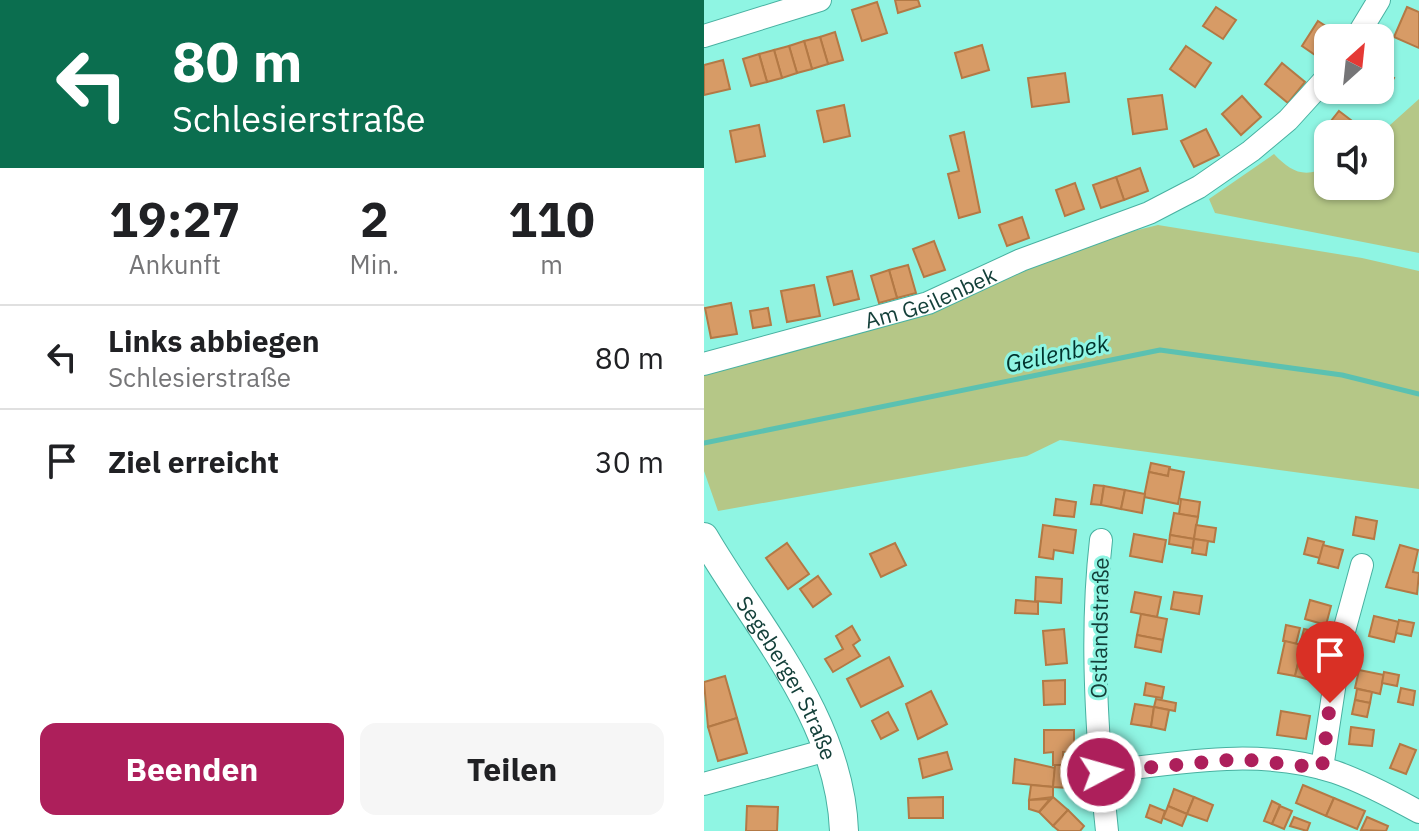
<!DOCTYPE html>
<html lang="de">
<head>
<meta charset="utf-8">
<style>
	body { margin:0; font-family:"IBM Plex Sans",sans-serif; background:#f6f6f6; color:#202124; height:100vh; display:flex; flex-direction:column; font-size:30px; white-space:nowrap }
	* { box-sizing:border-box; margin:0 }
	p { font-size:26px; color:#757577 }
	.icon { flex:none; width:44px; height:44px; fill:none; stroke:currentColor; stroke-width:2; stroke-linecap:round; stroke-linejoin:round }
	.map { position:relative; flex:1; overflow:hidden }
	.side { display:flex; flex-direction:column; background:#fff; width:704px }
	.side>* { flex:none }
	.guide { background:#0b6e4f; color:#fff; overflow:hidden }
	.needle { width:52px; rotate:27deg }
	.fabs { position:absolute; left:610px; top:24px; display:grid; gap:16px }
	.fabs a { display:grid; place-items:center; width:80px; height:80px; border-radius:16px; background:#fff; box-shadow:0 2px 6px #0004; font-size:40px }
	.pin { position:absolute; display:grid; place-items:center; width:68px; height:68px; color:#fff; margin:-82px -34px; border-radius:50% 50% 50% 0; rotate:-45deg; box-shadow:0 0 8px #0007 }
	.pin .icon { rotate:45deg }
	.me { position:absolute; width:88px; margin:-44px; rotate:84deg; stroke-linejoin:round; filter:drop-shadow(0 0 6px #0008) }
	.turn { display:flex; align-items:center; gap:28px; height:168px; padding:0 40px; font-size:36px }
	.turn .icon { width:104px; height:104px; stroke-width:2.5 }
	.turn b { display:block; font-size:56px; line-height:68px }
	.eta { display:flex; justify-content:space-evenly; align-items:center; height:136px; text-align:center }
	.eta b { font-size:48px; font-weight:700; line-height:56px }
	.button { display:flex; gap:16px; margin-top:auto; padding:16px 40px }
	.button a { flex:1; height:92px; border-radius:16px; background:#ad1f5b; color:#fff; font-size:32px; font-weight:700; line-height:92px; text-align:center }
	.button a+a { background:#f6f6f6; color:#202124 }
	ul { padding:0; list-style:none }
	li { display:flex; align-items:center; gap:24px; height:104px; padding:0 40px; border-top:2px solid #e0e0e0 }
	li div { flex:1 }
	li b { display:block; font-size:30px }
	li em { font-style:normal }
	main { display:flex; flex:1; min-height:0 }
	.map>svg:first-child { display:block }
</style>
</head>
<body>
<main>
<section class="side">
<div class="guide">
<div class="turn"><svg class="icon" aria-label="left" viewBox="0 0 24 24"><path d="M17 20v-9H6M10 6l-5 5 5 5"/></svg><div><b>80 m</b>Schlesierstraße</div></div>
</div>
<div class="eta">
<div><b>19:27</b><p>Ankunft</p></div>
<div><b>2</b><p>Min.</p></div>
<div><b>110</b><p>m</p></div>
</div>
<ul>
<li><svg class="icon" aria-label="left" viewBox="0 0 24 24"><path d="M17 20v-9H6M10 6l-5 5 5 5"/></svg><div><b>Links abbiegen</b><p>Schlesierstraße</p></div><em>80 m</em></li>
<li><svg class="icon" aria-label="arrive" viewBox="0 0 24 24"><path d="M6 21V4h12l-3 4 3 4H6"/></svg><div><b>Ziel erreicht</b></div><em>30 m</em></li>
</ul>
<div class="button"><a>Beenden</a><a>Teilen</a></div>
</section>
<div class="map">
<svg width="715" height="831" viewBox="0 0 715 831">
	<rect width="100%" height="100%" fill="#8ff5e3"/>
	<g fill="#b5c787">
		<path d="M715,99V253L511,213L505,199L570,154C587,172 601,179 624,166V186H676V134Z"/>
		<polygon points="454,225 658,258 715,271 715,489 356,440 323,456 14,511 0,471 0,375 397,239"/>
	</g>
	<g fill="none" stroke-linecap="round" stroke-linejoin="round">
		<polyline stroke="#5bc1b1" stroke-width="5" points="0,443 456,350 638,375 715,394"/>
	</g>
	<g fill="#d79b66" stroke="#b37945" stroke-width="2">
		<polygon points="191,0 214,0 216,6 194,13"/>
		<polygon points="173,2 183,33 158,41 148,10"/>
		<polygon points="512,7 532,20 519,39 499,26"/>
		<polygon points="703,7 715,12 715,48 690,37"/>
		<polygon points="614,21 634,34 624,38 624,49 617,59 598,46"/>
		<polygon points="131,32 139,60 124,64 116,37"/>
		<polygon points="116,37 124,64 108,69 100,41"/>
		<polygon points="100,41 108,69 93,73 85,46"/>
		<polygon points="278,45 285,70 258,78 251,53"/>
		<polygon points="85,46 93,73 78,78 70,50"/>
		<polygon points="482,46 507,63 491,87 466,69"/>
		<polygon points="70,50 78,78 63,82 55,54"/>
		<polygon points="55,54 63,82 47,86 39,59"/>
		<polygon points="19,60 26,89 0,95 0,65"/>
		<polygon points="578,63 601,82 584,103 561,84"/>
		<polygon points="676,70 690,78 680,96 668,90 676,90"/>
		<polygon points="361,73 365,102 328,107 324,78"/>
		<polygon points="458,95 463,129 429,134 424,99"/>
		<polygon points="538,96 557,117 537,135 518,114"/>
		<polygon points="140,105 146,136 120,142 113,111"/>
		<polygon points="635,111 652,124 645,134 624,135 619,131"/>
		<polygon points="55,125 61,156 32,162 26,131"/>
		<polygon points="502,129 515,155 490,167 477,141"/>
		<polygon points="260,132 276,212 255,218 244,174 255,171 246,136"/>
		<polygon points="436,168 444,191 420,200 412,177"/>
		<polygon points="412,177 420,200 397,208 389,185"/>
		<polygon points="371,183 380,209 361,216 352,190"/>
		<polygon points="318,217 325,238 303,246 295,225"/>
		<polygon points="230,241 241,270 220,277 209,249"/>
		<polygon points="204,265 212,293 193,298 185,270"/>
		<polygon points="185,270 193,298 175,303 167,276"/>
		<polygon points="148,271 155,299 130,305 123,277"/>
		<polygon points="110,285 116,316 83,322 77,291"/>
		<polygon points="27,303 33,334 7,338 1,308"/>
		<polygon points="64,308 67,325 49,328 46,311"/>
		<polygon points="447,463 466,467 464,476 445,472"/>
		<polygon points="465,469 480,472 474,504 440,497 445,472 464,476"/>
		<polygon points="390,485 400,486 397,505 387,504"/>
		<polygon points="400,486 421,490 417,509 397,505"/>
		<polygon points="421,490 441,494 438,513 417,509"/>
		<polygon points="352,499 372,502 370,517 350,515"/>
		<polygon points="477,499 496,502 494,517 475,514"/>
		<polygon points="470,513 494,517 490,539 466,535"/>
		<polygon points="652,517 673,521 670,539 649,535"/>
		<polygon points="339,525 372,530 369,553 350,550 349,559 335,557"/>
		<polygon points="492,525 512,528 510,542 490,539"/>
		<polygon points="430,534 462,540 458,562 426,556"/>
		<polygon points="466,535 490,539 489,548 465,544"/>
		<polygon points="604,538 620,542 616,558 600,554"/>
		<polygon points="490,539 504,541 502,555 488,553"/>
		<polygon points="83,543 105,574 84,589 62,558"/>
		<polygon points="191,543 202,565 177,577 166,554"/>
		<polygon points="619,545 639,550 634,568 614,563"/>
		<polygon points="696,545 714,550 709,572 715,573 713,594 682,587"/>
		<polygon points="114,576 127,594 109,607 96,589"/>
		<polygon points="332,577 358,579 357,603 331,601"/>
		<polygon points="431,592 457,597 453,617 427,612"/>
		<polygon points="470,592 498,596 495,614 467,609"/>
		<polygon points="312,600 334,602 334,614 311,613"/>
		<polygon points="606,600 627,606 622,625 601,619"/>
		<polygon points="437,614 463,619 459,640 433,635"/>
		<polygon points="670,616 695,622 690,642 665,636"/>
		<polygon points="695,620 710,623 707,636 692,633"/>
		<polygon points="582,625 596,628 592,644 579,641"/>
		<polygon points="148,626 156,640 149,645 156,656 129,672 121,659 139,649 132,636"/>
		<polygon points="360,629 363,663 342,665 339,631"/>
		<polygon points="600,629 615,632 611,648 596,645"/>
		<polygon points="433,635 459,640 457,652 431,647"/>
		<polygon points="581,641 598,645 591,676 574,673"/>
		<polygon points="596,656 614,660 610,681 591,676"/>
		<polygon points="185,657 199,686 157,707 143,679"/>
		<polygon points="655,670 680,675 676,694 651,688"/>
		<polygon points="680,672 695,675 693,686 678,683"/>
		<polygon points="21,676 33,718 4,727 0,682"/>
		<polygon points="361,680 361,704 340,705 339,681"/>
		<polygon points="442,683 460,687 458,698 440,695"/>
		<polygon points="697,688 711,691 709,705 694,702"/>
		<polygon points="653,689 668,692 666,703 651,700"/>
		<polygon points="227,691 243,724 214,739 202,704"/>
		<polygon points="452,699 472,703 471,711 450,707"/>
		<polygon points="651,700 666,703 663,717 648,714"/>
		<polygon points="431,704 450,707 447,727 427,724"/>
		<polygon points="450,707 465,710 461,730 447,727"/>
		<polygon points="577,711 606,716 602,739 573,735"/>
		<polygon points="184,712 194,730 177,739 168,721"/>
		<polygon points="33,718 43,753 14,761 4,727"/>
		<polygon points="647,727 670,730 668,746 645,744"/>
		<polygon points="340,730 370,730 370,752 359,752 359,765 349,765 349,752 340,753"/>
		<polygon points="696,744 712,750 702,774 686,768"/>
		<polygon points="243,752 248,769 219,778 215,759"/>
		<polygon points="311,759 351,768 349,787 309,783"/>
		<polygon points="351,765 365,765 364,788 349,787"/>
		<polygon points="327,785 349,787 349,797 325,800"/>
		<polygon points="599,785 630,798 622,816 592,803"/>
		<polygon points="470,789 490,797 483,814 464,806"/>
		<polygon points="239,797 239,818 205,818 204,798"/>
		<polygon points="349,797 364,810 349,826 335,812"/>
		<polygon points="490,797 509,805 503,821 483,814"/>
		<polygon points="630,798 661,811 653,829 622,816"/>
		<polygon points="346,799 335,812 325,809 325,800"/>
		<polygon points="568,801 576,805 568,824 560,821"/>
		<polygon points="446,805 461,811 457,823 442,817"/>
		<polygon points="43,806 74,807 73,831 42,831"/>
		<polygon points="464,806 483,814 478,826 459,818"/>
		<polygon points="576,806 588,811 580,829 568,824"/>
		<polygon points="364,810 380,826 376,831 355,831 349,826"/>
		<polygon points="590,817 606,823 603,831 586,826"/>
		<polygon points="663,817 684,826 682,831 657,830"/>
	</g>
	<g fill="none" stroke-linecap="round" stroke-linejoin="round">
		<defs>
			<g id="minor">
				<polyline points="0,36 116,0"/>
				<polyline points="652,38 675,0"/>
				<path id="s1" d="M0,364L224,303L317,260L445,213L495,187L547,151L584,120L624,76"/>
				<path d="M397,540C388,618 391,694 397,772C475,763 555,747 631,772C660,782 688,797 715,812"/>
				<polyline points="618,768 637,642 658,565"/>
				<polyline points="397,772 403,831"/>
				<polyline points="0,784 123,750"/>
			</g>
			<g id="major">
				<path id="s2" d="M0,537C54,629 136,719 140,831"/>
			</g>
		</defs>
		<use href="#minor" stroke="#48b1a1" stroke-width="24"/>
		<use href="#major" stroke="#48b1a1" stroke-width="30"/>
		<use href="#minor" stroke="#fff" stroke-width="22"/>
		<use href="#major" stroke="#fff" stroke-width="28"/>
	</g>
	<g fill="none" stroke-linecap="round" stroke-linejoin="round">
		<polyline stroke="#ad1f5b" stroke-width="14" stroke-dasharray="0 25.2" points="397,772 535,759 618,768 626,703"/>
	</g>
	<g text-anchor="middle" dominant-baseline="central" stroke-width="6" stroke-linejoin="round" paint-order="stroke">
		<g font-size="22" fill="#14403a" stroke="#8ff5e3">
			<text stroke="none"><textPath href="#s1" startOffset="236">Am Geilenbek</textPath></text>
			<text transform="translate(395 628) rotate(-89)">Ostlandstraße</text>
			<text stroke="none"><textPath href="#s2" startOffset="164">Segeberger Straße</textPath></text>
		</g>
		<g font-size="24" font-style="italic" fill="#01332d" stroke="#8ff5e3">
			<text transform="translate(353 353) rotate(-12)">Geilenbek</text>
		</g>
	</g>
</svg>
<div class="fabs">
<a><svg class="needle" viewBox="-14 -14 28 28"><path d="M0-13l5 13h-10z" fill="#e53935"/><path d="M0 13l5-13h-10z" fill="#757577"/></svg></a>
<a><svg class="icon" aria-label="sound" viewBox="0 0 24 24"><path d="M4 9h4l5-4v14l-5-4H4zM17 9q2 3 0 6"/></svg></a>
</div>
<div class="pin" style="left:626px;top:703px;background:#d93025"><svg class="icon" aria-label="arrive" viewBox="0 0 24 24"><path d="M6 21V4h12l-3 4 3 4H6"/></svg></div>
<svg class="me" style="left:397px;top:772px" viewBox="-20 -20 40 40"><circle r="17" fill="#ad1f5b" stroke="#fff" stroke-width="3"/><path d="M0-11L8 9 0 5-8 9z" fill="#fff"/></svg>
</div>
</main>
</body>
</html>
